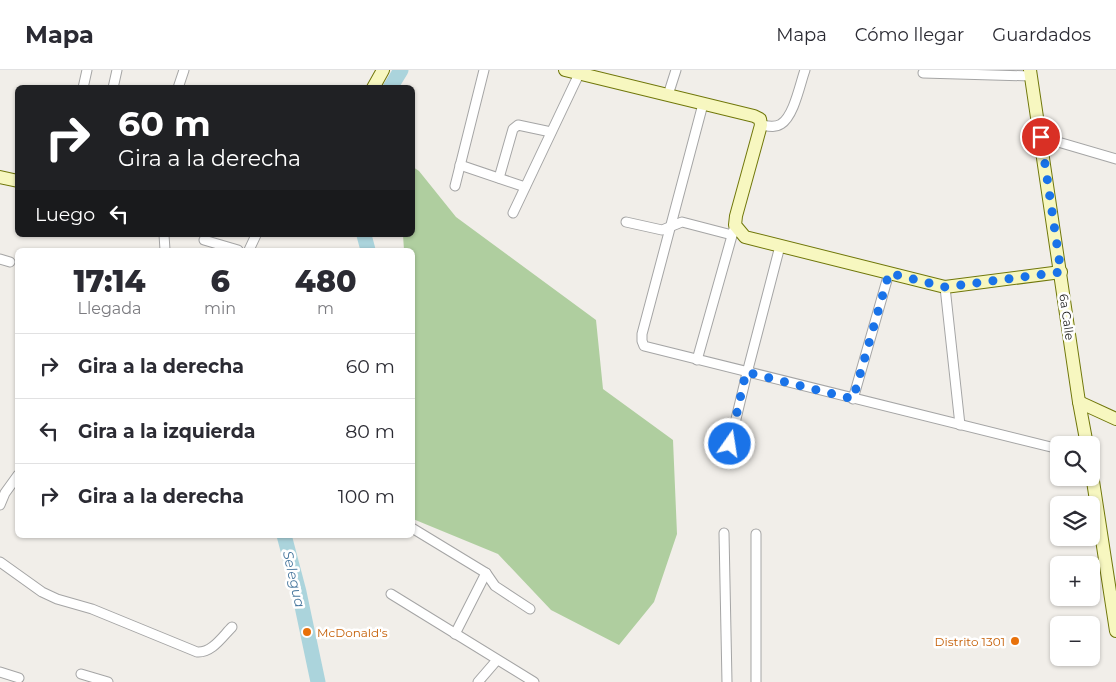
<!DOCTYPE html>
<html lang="es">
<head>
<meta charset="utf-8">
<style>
	body { margin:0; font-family:Montserrat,sans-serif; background:#f2f2f3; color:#2b2b33; height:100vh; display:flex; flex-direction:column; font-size:19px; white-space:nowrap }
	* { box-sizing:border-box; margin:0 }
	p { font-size:16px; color:#7c7c81 }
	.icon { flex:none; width:28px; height:28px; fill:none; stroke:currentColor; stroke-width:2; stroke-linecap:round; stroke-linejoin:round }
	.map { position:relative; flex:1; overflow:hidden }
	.panel { position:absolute; left:15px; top:178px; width:400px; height:290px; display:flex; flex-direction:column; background:#fff; border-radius:8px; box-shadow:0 1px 4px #0004 }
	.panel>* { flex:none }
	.banner { position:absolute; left:15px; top:15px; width:400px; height:152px; border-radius:8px; box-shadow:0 1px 4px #0004; background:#202124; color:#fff; overflow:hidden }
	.fabs { position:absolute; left:1050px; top:366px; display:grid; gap:10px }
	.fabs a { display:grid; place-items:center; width:50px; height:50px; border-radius:8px; background:#fff; box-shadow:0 1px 4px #0004; font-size:25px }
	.pin { position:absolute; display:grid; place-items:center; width:42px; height:42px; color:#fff; margin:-21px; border:2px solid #fff; border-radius:50%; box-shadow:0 1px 5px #0007 }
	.me { position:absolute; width:55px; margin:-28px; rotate:13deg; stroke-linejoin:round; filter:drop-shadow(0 0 4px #0008) }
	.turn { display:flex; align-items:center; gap:18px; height:105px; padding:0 20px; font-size:22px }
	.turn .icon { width:65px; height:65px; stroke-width:2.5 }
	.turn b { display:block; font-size:35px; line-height:42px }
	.then { display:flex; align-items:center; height:48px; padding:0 20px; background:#0003; gap:10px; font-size:19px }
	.eta { display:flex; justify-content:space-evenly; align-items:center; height:85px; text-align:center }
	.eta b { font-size:30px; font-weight:800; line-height:35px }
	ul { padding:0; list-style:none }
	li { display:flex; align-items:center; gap:15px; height:65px; padding:0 20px; border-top:1px solid #e1e1e2 }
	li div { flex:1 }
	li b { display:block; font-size:19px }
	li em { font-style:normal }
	header { display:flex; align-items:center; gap:30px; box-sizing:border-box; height:70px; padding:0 25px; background:#fff; border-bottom:1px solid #e1e1e2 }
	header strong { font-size:24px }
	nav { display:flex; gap:28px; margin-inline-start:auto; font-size:18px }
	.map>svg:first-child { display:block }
</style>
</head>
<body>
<header>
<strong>Mapa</strong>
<nav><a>Mapa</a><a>Cómo llegar</a><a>Guardados</a></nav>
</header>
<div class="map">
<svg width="1116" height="612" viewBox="0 0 1116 612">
	<rect width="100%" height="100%" fill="#f1eee9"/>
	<polygon fill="#afce9f" points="413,97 419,101 456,147 596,250 603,319 673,370 677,464 654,532 619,575 551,540 498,484 413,449 412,180 404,180 403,165 412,165"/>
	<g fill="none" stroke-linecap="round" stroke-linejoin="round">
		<g stroke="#abd4dc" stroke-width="15">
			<polyline points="390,18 401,0"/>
			<polyline points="364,165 368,180"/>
			<polyline points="284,465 299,522 318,612"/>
		</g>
		<defs>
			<g id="street">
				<polyline points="923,3 1031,6"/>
				<polyline points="83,18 87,0"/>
				<polyline points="113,18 117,0"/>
				<polyline points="178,18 184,0"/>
				<polyline points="668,25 676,0"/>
				<polyline points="703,34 642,264 642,271 644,276 1059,379"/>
				<path d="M761,55C768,56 775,58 781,54C794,46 800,14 805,0"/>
				<polyline points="1041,67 1116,89"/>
				<polyline points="460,95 525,117"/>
				<polyline points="499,108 513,59 518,55 551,62"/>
				<polyline points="455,116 484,0"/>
				<polyline points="513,143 579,4"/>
				<polyline points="626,152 662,160 682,152 732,165"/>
				<polyline points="164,165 165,180"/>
				<polyline points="204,170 238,180"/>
				<polyline points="249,180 256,165"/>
				<polyline points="0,189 10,192"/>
				<polyline points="945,217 960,355"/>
				<polyline points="697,290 735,155"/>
				<polyline points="853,329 889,203"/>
				<polyline points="730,374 747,303 780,176"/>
				<polyline points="0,435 5,423 18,405"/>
				<polyline points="412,458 486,503 495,516 530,539"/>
				<polyline points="724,463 727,612"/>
				<polyline points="756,464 756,612"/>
				<path d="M0,492L42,522L57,529L92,539L197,582C212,583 222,567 232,557"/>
				<polyline points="391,524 534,612"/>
				<polyline points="455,564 486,503"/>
				<polyline points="0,602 19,608"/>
				<polyline points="81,604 108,612"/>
				<polyline points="478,612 497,590"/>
			</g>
			<g id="secondary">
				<polyline points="565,0 754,46 760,49 761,55 736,146 735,155 745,167 945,217 1061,202"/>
				<polyline points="1030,0 1079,332 1087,375"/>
				<polyline points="373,18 383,0"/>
				<polyline points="0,107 18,111"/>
				<polyline points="1079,332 1116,349"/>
				<polyline points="1091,398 1116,561"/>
			</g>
		</defs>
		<use href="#street" stroke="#a5a5a5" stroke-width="11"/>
		<use href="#secondary" stroke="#70770a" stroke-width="14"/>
		<use href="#street" stroke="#fff" stroke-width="9"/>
		<use href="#secondary" stroke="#f7f7c0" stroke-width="12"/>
	</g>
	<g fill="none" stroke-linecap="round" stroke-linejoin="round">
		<polyline stroke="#1a73e8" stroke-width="9" stroke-dasharray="0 16.2" points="730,374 746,302 853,329 889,203 945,217 1061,202 1041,67"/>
	</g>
	<g fill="#e8710a" stroke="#fff" stroke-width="2">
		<circle cx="307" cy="562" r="5"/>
		<circle cx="1015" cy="571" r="5"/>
	</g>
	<g text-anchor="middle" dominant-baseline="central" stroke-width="5" stroke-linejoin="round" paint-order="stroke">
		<g font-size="12" fill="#212121" stroke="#fff">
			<text transform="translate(1067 247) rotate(82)">6a Calle</text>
		</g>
		<g font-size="12" fill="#c56008" stroke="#fff" text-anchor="start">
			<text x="317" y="562">McDonald's</text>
			<text x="1005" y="571" text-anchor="end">Distrito 1301</text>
		</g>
		<g font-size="14" font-style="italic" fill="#4a789e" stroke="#fff">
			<text transform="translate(294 509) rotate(77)">Selegua</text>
		</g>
	</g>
</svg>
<div class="fabs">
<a><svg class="icon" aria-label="search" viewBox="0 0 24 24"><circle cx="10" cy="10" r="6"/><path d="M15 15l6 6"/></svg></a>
<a><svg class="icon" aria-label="layers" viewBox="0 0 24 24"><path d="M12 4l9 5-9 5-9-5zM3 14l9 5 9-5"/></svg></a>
<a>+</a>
<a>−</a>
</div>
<div class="pin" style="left:1041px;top:67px;background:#d93025"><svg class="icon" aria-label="arrive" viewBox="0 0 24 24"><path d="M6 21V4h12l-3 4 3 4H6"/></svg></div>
<svg class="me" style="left:730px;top:374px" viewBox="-20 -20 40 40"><circle r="17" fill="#1a73e8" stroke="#fff" stroke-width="3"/><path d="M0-11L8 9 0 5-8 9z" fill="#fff"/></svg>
<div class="banner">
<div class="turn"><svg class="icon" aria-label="right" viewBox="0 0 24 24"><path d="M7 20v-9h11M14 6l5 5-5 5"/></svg><div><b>60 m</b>Gira a la derecha</div></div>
<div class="then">Luego<svg class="icon" aria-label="left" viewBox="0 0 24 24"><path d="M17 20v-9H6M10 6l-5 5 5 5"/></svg></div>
</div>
<section class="panel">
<div class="eta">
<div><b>17:14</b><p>Llegada</p></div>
<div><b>6</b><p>min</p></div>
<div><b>480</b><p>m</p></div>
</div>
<ul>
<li><svg class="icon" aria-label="right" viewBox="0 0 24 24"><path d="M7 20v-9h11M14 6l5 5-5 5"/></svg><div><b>Gira a la derecha</b></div><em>60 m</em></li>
<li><svg class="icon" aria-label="left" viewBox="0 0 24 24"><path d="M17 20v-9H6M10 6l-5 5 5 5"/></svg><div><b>Gira a la izquierda</b></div><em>80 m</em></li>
<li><svg class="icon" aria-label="right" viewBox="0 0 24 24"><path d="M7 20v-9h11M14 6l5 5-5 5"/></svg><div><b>Gira a la derecha</b></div><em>100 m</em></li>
</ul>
</section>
</div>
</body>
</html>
